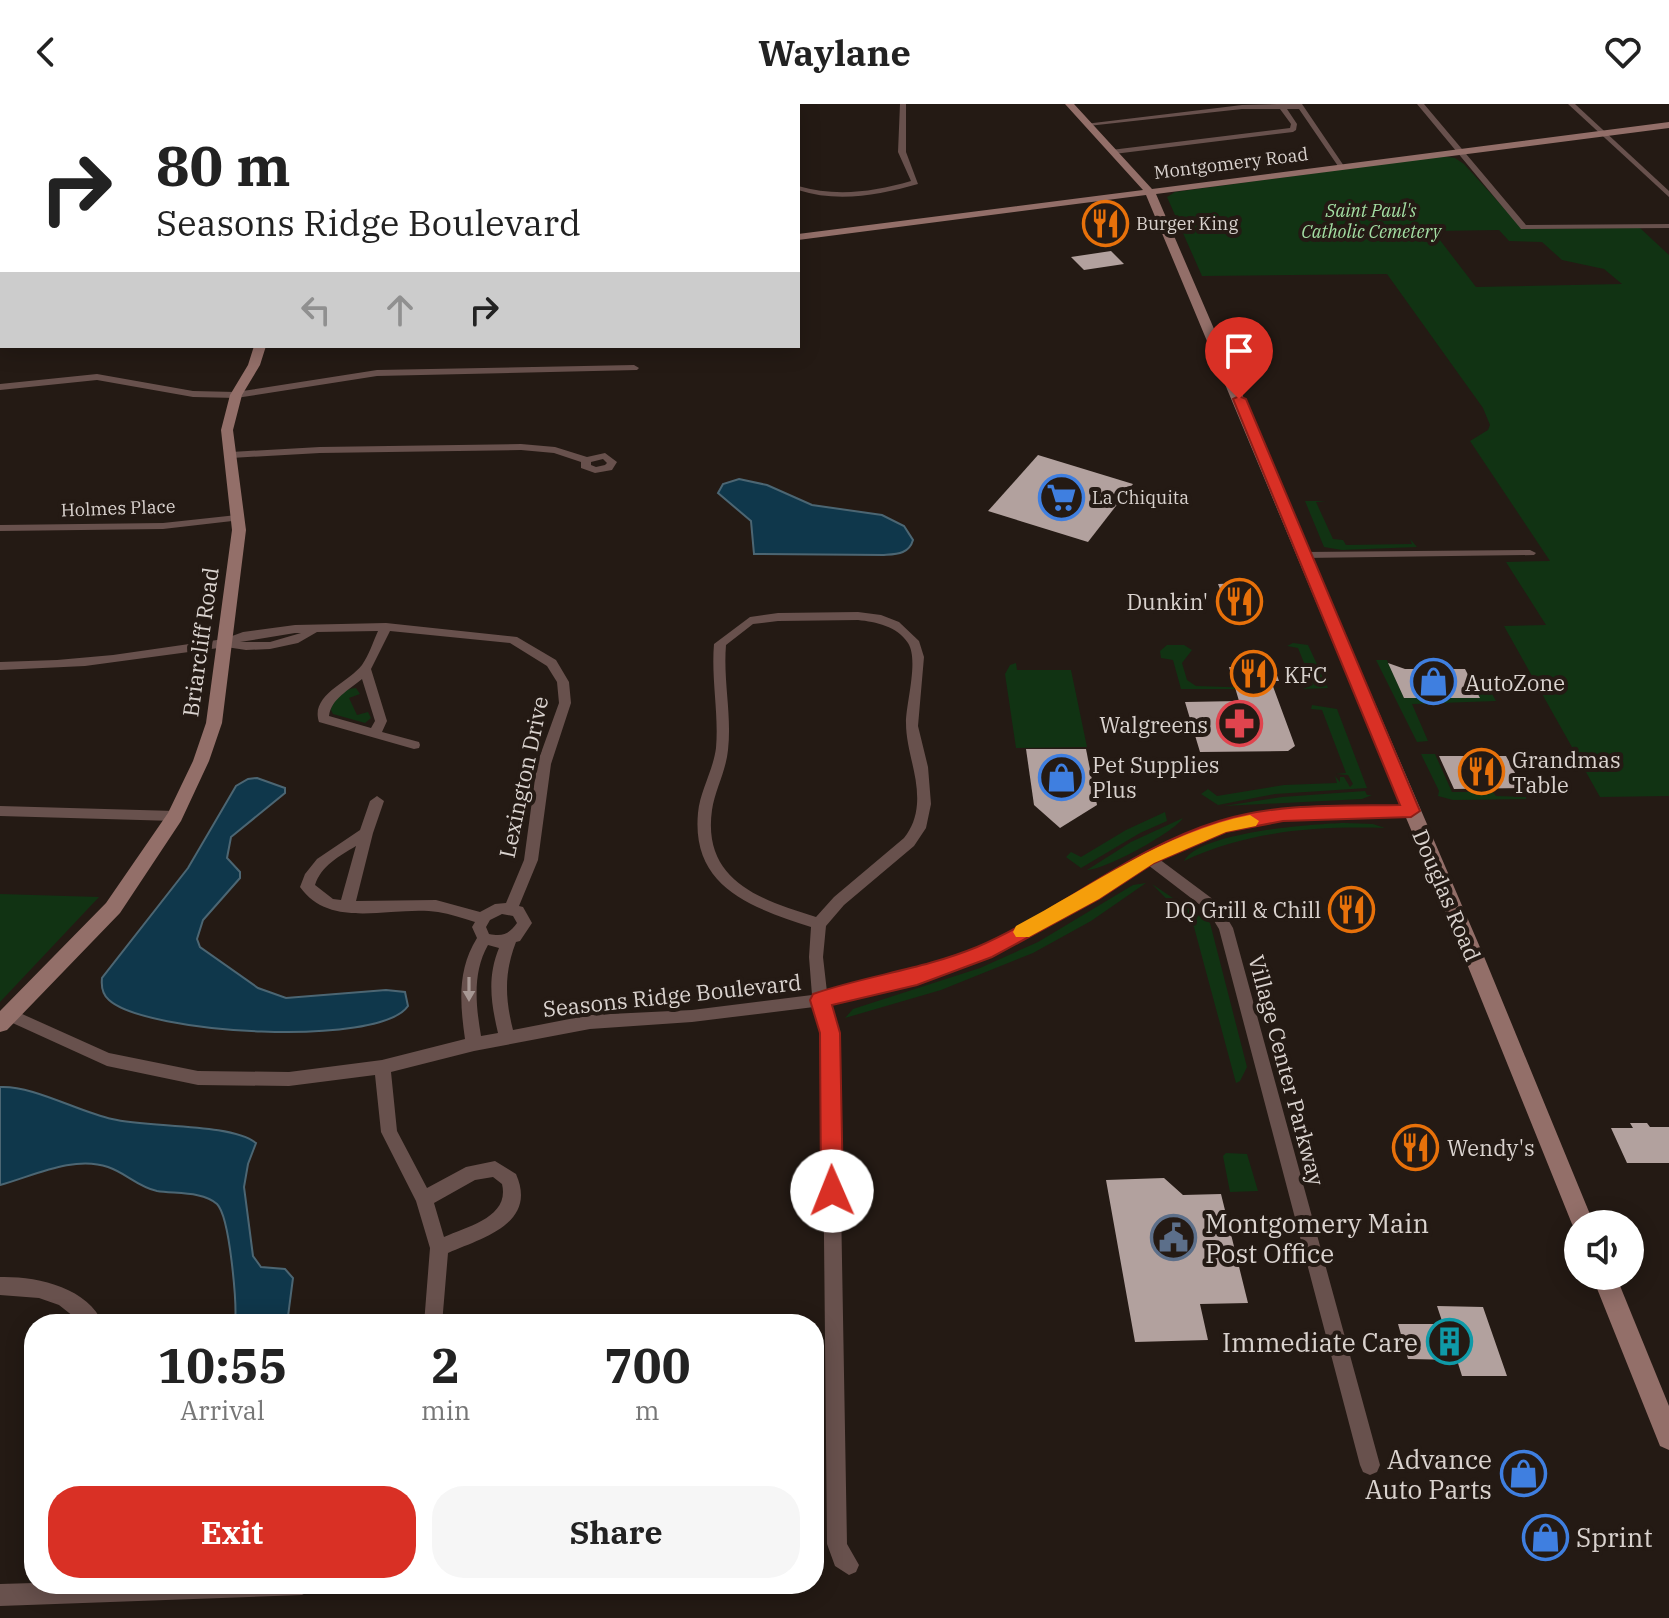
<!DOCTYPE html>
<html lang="en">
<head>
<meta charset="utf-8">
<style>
	body { margin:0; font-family:"IBM Plex Serif",serif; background:#f6f6f6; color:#222; height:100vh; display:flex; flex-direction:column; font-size:30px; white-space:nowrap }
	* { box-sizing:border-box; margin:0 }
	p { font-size:26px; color:#767676 }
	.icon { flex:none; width:44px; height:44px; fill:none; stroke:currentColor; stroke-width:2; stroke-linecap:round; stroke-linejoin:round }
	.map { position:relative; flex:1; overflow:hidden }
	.panel { position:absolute; left:24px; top:1210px; width:800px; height:280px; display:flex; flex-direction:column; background:#fff; border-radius:32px; box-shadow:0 4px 20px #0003 }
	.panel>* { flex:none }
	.hud { position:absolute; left:0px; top:0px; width:800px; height:244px; box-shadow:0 4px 20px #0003; background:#fff; color:#222; overflow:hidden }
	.fabs { position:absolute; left:1564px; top:1106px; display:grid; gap:16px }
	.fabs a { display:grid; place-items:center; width:80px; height:80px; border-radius:50%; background:#fff; box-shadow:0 4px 20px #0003; font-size:40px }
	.pin { position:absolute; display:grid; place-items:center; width:68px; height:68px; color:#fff; margin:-82px -34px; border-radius:50% 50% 50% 0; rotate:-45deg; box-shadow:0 0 8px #0007 }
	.pin .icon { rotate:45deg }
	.me { position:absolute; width:88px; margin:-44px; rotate:359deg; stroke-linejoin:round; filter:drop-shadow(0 0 6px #0008) }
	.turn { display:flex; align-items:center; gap:28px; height:168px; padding:0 24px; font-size:36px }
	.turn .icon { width:104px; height:104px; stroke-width:2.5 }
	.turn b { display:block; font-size:56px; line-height:68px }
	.lanes { display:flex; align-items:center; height:76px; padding:0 24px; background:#0003; justify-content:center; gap:40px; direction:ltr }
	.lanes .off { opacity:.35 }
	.eta { display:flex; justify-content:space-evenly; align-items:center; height:136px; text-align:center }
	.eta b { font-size:48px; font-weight:800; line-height:56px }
	.primary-button { display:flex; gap:16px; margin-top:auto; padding:16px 24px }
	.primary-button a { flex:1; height:92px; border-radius:32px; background:#d93025; color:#fff; font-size:32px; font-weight:800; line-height:92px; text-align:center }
	.primary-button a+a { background:#f6f6f6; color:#222 }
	header { display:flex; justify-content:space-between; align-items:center; height:104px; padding:0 24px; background:#fff; font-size:36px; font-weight:800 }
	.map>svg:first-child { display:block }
</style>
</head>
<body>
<header><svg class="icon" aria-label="back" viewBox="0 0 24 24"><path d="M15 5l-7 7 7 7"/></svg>Waylane<svg class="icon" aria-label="heart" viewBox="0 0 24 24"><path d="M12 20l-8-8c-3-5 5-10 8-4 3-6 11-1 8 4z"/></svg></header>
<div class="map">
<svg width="1669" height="1514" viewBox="0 0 1669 1514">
	<rect width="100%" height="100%" fill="#241a14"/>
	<g fill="#113313" fill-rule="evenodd">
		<path d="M1441,52L1455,54L1464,60L1523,125L1640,124L1669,151V692L1600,693L1504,522L1546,521L1506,458L1550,457L1470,337L1488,326L1490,321L1483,304L1387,170L1202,172L1167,93L1175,88ZM1499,126L1509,137L1542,138L1562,156L1604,165L1622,180L1476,183L1433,127Z"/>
		<polygon points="1305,397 1326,397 1316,398 1333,435 1343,436 1346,441 1412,440 1410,435 1417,443 1342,446 1324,443"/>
		<polygon points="1293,539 1308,541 1328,584 1303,585 1313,581 1298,544 1287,542"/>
		<polygon points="1167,541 1184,541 1192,546 1182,559 1187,576 1196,582 1285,585 1181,585 1173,556 1161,554 1160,547"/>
		<polygon points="1376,556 1387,556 1404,594 1479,594 1478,590 1492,590 1496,597 1412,600 1428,637 1417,638"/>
		<polygon points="1016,559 1017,566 1071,566 1087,643 1016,644 1005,570 1010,561"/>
		<path d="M356,584L360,590L349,594L357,611L368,608L371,614L365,619L333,610L331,606C332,595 345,584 356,584Z"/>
		<polygon points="1312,601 1337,605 1367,684 1275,690 1218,701 1201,690 1208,685 1217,692 1284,681 1337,679 1335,672 1340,678 1340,673 1344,673 1350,683 1353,680 1348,671 1336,670 1346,669 1322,606 1311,605"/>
		<polygon points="1421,650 1435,650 1452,688 1493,688 1496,692 1526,693 1526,695 1453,696 1438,692 1439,687"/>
		<polygon points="1365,687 1367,691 1372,691 1362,695 1224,702 1282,693"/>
		<polygon points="1165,708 1167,717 1140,729 1081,764 1066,753 1071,748 1081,753 1126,726"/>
		<path d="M1183,714C1173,729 1104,766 1087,766L1131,738Z"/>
		<path d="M1344,719L1373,720L1385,724C1315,722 1248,727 1184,757C1200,728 1312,720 1344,719Z"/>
		<polygon points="1146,779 1091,817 1033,849 941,886 845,914 853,905 980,864 1038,838 1133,781"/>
		<polygon points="1152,780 1210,819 1247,963 1240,977 1236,979 1233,968 1194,823"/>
		<polygon points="0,790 99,793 0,898"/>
		<polygon points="1226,1049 1247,1050 1258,1087 1230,1088 1223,1052"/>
	</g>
	<g fill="#0f374b" stroke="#4c6673" stroke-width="2">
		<path d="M739,375L767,381L812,401L882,411L904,422L913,436C909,450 897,450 884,451L754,450L751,417L718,389L723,380Z"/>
		<path d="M257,674L285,684V689L231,733L227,754L240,768V774L203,816L197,835L200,843L258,884L286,894L386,886L405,888L408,902C379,944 146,930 109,896C102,890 101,883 102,874L188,764L236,682L248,675Z"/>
		<path d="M0,983C32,981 79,1008 112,1015C149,1024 230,1019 256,1039L248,1060L244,1083L253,1152L261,1163L285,1165L293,1174L287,1220H235C237,1200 230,1113 217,1100C203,1087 174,1090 157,1087C138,1083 126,1069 108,1063C74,1051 33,1072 0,1081Z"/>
	</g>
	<g fill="#b2a19e">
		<polygon points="1111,147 1124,160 1084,166 1071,153"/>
		<polygon points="1038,351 1133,380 1088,438 988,407"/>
		<polygon points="1247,479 1256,503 1227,503 1218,480"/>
		<polygon points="1388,559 1405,565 1465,565 1480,594 1404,594"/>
		<polygon points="1229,563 1274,563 1279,577 1271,577 1295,642 1288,647 1200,648 1185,598 1239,597"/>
		<polygon points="1026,645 1086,645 1097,701 1060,724 1034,701"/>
		<polygon points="1439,652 1506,652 1523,684 1454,685"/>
		<polygon points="1630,1019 1647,1019 1650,1023 1669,1023 1669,1059 1627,1059 1611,1024 1633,1024"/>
		<polygon points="1164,1074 1183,1091 1221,1090 1248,1199 1200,1200 1208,1236 1135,1238 1106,1076"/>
		<polygon points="1437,1202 1483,1203 1507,1272 1462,1272 1457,1256 1408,1255 1398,1220 1443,1220"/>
	</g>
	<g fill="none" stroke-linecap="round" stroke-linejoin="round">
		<g fill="#68514d" fill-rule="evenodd">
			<path d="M900,0H906V48L918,80C879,91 838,99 798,86V82C836,93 873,88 911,77L898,48Z"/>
			<polygon points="1277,0 1302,0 1346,65 1340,65 1299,5 1287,5 1297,20 1296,26 1293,28 1114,50 1111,46 1290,24 1291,20 1280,5 1242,5 1088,22 1085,20 1242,1"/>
			<polygon points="1417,0 1424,0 1526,121 1669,120 1669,124 1521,125"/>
			<polygon points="1568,0 1575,0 1669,87 1669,93"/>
			<polygon points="2,195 2,202 0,203 0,196"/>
			<polygon points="634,261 639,264 637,266 377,272 236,294 193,293 97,276 0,286 0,280 97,270 193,287 236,288 377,266"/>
			<path d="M521,340L555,343L587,353L605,349L617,358L612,366L595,369L581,364V358L554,349L521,346L320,349L231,354L226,351L231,348L320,343ZM603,355L607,359L605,361L596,363L591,361V358Z"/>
			<polygon points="237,411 242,414 241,416 163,425 0,427 0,421 163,419"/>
			<polygon points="1530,446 1536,449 1534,451 1304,454 1298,451 1304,448"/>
			<path d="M858,508L881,511L899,518L919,537L924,553L918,622L928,663L931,700L926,724L914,742L844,801L826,822L823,853L827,888L916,867L980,844L1087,786L1143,750L1217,719L1283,705L1416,704L1418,707L1411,712L1283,715L1225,727L1159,755L1218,799L1233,824L1380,1361L1377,1368L1370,1371L1363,1368L1360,1361L1219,825L1208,807L1148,761L1097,794L990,852L917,879L829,900L838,929L847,1440L859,1461L856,1468L849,1471L835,1462L827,1440L822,929L814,903L692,918L590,925L474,947L391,968L397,1027L427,1084L466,1063L495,1057L516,1070C538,1120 482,1134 448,1149L442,1220H424L430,1144L416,1097L381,1028L375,971L289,982L198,981L107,962L6,916L3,911L6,906L11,905L109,949L198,967L289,968L382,956L465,935C460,900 457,866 477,834L472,823L475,818C462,814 450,810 438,808C393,801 331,827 300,783L305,770L317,755L360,726L370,697L377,692L384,697L373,729L356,797L436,796L480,808L495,800L506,799L524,756L537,660L559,599L557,578L547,562L510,539L390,527L371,565L387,617L382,628L419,638L420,641L419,644L414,645L319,618C310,591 348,579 362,561C369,551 373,538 378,527L317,528L298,539L270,545L246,546L226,543L85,562L0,566V558L57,556L113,551L224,535L243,528L295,521L386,519L517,533L556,556L569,578L571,599L551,660L538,756L519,802L523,803L532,819L520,837L516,838C504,869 505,894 513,926L590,911L692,906L812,891L809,853L811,823C753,804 691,784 698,709C700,687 713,667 716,644C719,610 711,575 714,540L750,513L778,509ZM858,516C876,518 897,522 908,539C919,556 906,599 906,619C906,646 919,672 917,700C916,713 912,724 904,734L834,793L816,813C761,796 702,777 712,706C715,686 726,667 728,646C732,611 723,577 726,541L753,520L778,517ZM295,529H301L270,538H240ZM362,575L375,617L371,624L329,612C331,595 349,586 362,575ZM356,742L341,796L333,795L315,781C321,762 339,752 356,742ZM502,810L513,812L517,819C509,830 503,833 489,830L486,823L490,816ZM488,841L499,844C487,873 491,899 498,929L481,932C476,902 472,869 488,841ZM493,1073L502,1080C510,1113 468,1122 444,1133L434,1099L475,1076Z"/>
			<polygon points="0,702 175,707 182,712 175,717 0,712"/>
			<path d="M0,1173C36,1172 88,1183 103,1220H83L59,1201L39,1194L0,1191Z"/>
			<polygon points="34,1479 34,1480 313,1480 309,1487 302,1491 0,1502 0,1480"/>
		</g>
		<g fill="#936f69" fill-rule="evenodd">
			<polygon points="1065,0 1074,0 1152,85 1669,18 1669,24 1156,90 1485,855 1594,1120 1578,1120 1578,1129 1572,1120 1465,855 1146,91 798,136 798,130 1143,86"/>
			<rect x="0" y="231" width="2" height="6"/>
			<polygon points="254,242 266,242 260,261 242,291 233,326 246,426 222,619 209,657 181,717 120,809 7,926 0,928 0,907 106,799 168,709 193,657 206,619 232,426 221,326 230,291 248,261"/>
			<polygon points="1592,1172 1616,1172 1669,1302 1669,1346 1660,1342"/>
		</g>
	</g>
	<defs><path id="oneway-solid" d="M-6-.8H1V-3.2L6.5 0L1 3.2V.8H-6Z" transform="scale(2)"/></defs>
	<use fill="#a79894" href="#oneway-solid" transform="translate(469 885) rotate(90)"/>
	<path fill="#d93025" stroke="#8d1f18" stroke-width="2" d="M1239,292L1246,295L1420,707L1411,713L1283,717L1226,728L1154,759L1099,795L992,853L917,881L832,901L840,929L843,1087L840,1094L832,1097L824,1094L821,1087L820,929L810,896L813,890C868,871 921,866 977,843C1060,807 1131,744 1219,717C1277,699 1340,702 1400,701L1233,295Z"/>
	<path fill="#f59e0b" d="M1250,711L1259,717L1256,722L1226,728L1154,759L1099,795L1029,833H1016L1013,828L1016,822C1092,782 1164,728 1250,711Z"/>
	<defs>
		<symbol id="restaurant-ring" viewBox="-11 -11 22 22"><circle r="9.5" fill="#241a14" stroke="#e8710a" stroke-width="1.5"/><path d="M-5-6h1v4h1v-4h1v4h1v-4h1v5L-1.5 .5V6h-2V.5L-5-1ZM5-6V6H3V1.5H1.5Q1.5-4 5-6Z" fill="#e8710a"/></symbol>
		<symbol id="supermarket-ring" viewBox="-11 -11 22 22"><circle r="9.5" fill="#241a14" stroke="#3f7fe0" stroke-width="1.5"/><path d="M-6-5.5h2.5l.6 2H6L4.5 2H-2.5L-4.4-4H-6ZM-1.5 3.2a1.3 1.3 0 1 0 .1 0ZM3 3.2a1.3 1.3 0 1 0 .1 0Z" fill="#3f7fe0"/></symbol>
		<symbol id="shop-ring" viewBox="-11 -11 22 22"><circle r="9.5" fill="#241a14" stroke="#3f7fe0" stroke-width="1.5"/><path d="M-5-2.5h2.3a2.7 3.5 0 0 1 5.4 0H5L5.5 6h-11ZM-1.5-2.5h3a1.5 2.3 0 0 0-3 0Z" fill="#3f7fe0"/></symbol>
		<symbol id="pharmacy-ring" viewBox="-11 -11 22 22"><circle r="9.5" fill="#241a14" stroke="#e0444e" stroke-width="1.5"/><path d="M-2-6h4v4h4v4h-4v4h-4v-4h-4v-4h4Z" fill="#e0444e"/></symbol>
		<symbol id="civic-ring" viewBox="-11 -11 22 22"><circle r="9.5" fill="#241a14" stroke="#5c6f8a" stroke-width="1.5"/><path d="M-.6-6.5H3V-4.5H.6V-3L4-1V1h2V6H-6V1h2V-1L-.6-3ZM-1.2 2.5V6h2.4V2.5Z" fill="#5c6f8a"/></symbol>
		<symbol id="building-ring" viewBox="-11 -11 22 22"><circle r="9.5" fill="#241a14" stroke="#0f9aa8" stroke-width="1.5"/><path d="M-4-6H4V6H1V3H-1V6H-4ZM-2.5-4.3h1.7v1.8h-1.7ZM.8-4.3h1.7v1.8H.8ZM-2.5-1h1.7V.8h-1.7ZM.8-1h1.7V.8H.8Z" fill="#0f9aa8"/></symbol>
	</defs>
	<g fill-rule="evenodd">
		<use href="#restaurant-ring" x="1080" y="94" width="51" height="51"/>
		<use href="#supermarket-ring" x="1036" y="368" width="51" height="51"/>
		<use href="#restaurant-ring" x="1214" y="472" width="51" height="51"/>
		<use href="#restaurant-ring" x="1228" y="544" width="51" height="51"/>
		<use href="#shop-ring" x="1408" y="552" width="51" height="51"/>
		<use href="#pharmacy-ring" x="1214" y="594" width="51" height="51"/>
		<use href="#restaurant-ring" x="1456" y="642" width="51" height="51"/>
		<use href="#shop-ring" x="1036" y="648" width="51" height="51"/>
		<use href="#restaurant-ring" x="1326" y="780" width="51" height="51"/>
		<use href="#restaurant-ring" x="1390" y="1018" width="51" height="51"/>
		<use href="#civic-ring" x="1148" y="1108" width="51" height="51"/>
		<use href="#building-ring" x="1424" y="1212" width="51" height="51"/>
		<use href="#shop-ring" x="1498" y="1344" width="51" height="51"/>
		<use href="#shop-ring" x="1520" y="1408" width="51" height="51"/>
	</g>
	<g text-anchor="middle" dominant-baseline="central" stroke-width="8" stroke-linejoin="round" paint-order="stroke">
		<g font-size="18" fill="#dad3cf" stroke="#241a14">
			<text transform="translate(1231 59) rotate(-7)">Montgomery Road</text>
			<text transform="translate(118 404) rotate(-2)">Holmes Place</text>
		</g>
		<g font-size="18" font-style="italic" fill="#a3dea3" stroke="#241a14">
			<text x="1371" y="106">Saint Paul's<tspan x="1371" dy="21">Catholic Cemetery</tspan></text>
		</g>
		<g font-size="18" fill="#dad3cf" stroke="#241a14" text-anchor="start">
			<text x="1136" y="119">Burger King</text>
			<text x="1092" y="393">La Chiquita</text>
		</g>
		<g font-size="22" fill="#dad3cf" stroke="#241a14" text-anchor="start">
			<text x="1208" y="497" text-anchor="end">Dunkin'</text>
			<text x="1284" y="570">KFC</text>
			<text x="1465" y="578">AutoZone</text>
			<text x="1208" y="620" text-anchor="end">Walgreens</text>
			<text x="1512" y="655">Grandmas<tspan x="1512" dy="25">Table</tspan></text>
			<text x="1092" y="660">Pet Supplies<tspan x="1092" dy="25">Plus</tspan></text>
			<text x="1321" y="805" text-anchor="end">DQ Grill &amp; Chill</text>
			<text x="1447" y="1043">Wendy's</text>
		</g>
		<g font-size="22" fill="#dad3cf" stroke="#241a14">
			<text transform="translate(200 538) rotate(-82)">Briarcliff Road</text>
			<text transform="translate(523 673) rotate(-78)">Lexington Drive</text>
			<text transform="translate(1447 791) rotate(67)">Douglas Road</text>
			<text transform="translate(672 891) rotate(-6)">Seasons Ridge Boulevard</text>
			<text transform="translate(1287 966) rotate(75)">Village Center Parkway</text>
		</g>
		<g font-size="26" fill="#dad3cf" stroke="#241a14" text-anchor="start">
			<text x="1205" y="1119">Montgomery Main<tspan x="1205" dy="30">Post Office</tspan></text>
			<text x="1418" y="1238" text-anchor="end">Immediate Care</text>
			<text x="1492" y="1355" text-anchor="end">Advance<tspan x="1492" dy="30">Auto Parts</tspan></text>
			<text x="1576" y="1433">Sprint</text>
		</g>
	</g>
</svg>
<div class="fabs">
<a><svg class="icon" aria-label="sound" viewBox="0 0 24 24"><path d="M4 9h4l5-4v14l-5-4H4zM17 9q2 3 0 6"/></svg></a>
</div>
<div class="pin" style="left:1239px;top:295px;background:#d93025"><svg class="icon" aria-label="arrive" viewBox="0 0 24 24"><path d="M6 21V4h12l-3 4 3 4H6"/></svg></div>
<svg class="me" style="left:832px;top:1087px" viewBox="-20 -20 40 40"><circle r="19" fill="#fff"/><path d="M0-13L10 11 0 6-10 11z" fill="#d93025"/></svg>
<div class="hud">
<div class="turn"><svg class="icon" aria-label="right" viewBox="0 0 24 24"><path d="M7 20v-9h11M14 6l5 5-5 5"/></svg><div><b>80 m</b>Seasons Ridge Boulevard</div></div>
<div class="lanes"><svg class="icon off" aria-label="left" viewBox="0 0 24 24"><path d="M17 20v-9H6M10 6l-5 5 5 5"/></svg><svg class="icon off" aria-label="ahead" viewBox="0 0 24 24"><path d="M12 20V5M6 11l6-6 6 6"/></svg><svg class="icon" aria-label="right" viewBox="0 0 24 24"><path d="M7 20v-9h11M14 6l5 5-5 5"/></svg></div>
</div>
<section class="panel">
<div class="eta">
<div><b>10:55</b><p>Arrival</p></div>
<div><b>2</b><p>min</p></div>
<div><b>700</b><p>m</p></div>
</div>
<div class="primary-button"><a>Exit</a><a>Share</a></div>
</section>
</div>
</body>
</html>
